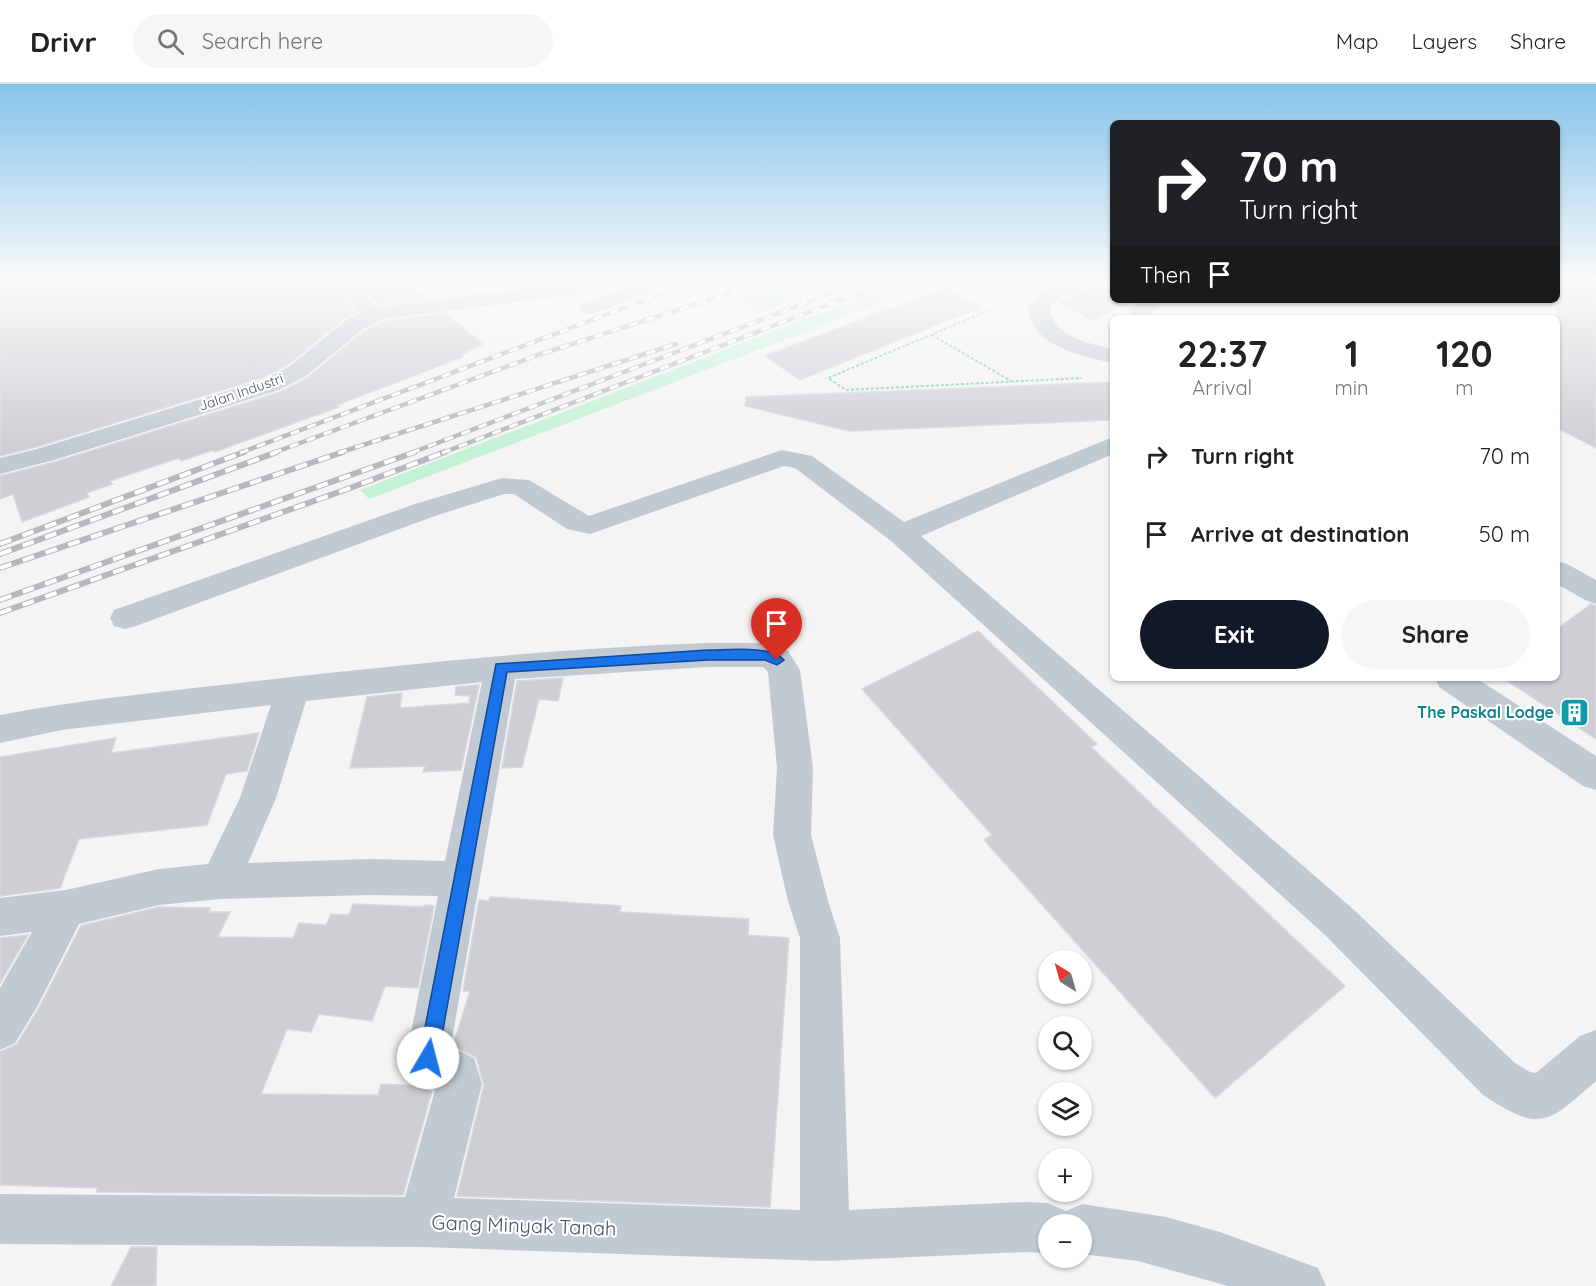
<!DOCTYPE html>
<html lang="en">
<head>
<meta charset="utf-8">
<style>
	body { margin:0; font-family:Quicksand,sans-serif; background:#f6f6f6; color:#222; height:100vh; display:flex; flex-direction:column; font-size:22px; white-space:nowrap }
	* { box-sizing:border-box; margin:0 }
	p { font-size:20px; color:#767676 }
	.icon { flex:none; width:33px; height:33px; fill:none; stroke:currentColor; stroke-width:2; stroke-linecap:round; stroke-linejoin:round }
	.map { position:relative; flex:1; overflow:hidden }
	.side { position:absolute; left:1110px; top:231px; width:450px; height:366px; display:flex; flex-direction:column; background:#fff; border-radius:9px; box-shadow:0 2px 4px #0004 }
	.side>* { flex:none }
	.hud { position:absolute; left:1110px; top:36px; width:450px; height:183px; border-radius:9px; box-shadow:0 2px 4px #0004; background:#202124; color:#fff; overflow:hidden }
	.needle { width:39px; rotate:323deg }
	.controls { position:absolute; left:1038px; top:866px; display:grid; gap:12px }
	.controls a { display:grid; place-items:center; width:54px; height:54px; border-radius:50%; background:#fff; box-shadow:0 2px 4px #0004; font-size:30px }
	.pin { position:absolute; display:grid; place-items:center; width:51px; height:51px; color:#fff; margin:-62px -26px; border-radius:50% 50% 50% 0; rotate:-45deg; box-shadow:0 0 6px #0007 }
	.pin .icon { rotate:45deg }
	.me { position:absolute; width:66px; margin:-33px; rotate:8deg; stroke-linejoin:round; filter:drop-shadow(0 0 4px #0008) }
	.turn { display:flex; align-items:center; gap:21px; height:126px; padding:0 30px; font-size:27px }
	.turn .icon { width:78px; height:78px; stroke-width:2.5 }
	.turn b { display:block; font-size:42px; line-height:51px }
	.then { display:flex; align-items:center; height:57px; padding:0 30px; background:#0003; gap:12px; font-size:22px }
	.eta { display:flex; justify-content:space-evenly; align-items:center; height:102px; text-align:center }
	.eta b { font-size:36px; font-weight:800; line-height:42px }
	.cta { display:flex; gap:12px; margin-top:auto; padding:12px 30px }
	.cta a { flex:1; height:69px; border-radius:36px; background:#111827; color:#fff; font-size:24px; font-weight:800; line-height:69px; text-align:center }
	.cta a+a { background:#f6f6f6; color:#222 }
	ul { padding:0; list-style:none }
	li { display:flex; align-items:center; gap:18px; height:78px; padding:0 30px }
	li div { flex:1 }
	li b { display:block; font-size:22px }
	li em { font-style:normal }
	header { display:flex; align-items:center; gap:36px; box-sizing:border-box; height:84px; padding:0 30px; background:#fff; border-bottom:2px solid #e0e0e0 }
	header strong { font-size:28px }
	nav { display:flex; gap:33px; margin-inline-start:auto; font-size:21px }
	.search { width:420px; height:54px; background:#f6f6f6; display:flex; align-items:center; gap:15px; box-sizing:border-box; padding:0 21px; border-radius:33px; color:#767676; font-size:22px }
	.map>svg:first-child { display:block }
</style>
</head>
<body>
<header>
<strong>Drivr</strong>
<div class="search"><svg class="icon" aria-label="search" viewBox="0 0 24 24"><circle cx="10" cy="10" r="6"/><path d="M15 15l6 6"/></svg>Search here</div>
<nav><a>Map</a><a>Layers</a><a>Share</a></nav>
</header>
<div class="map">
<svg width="1596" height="1202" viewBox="0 0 1596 1202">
	<rect width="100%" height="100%" fill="#f5f3f3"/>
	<g fill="#c3f1d5">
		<polygon points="781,197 844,197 758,229 734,211"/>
		<polygon points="904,197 938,197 369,415 360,406"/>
	</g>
	<g fill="#cdcfd5" stroke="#d7d9de" stroke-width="1.5">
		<polygon points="0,197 334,197 356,229 346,233 289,280 262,294 36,363 0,372"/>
		<polygon points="360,197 404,197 426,215 377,221"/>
		<polygon points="1016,197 1063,197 1038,208"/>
		<polygon points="1099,197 1113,197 1113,226 1092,236 1058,218 1095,203"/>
		<polygon points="1557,197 1596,197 1596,364 1557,344"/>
		<polygon points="947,203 981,223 800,296 765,272"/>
		<polygon points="445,229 483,260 461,271 463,273 337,321 339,323 214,368 213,366 181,377 179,374 110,397 112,400 87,409 89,413 22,438 13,410 0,415 0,392 55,378 280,308 307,294 364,247 384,237"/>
		<polygon points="1113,298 1113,336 849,347 745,322 746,313"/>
		<polygon points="1591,520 1596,522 1596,655 1503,594 1557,594 1557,545"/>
		<polygon points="978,547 1097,660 1091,663 1345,902 1215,1014 984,756 992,751 862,605"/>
		<polygon points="563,594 558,617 539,615 522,683 502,684 517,597"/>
		<polygon points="479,601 461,686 423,688 425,682 350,684 367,613 402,609 400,624 469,619 470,612 455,611 456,603"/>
		<polygon points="259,649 247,687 226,690 207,741 79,755 60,804 0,812 0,673 116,654 111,669"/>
		<polygon points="490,813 621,822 620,828 749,835 748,851 789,854 770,1123 457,1112 484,1001 476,973 453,962 470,907 463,907 479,816 489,817"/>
		<polygon points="353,820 424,823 425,821 434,822 418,904 385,902 372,937 319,930 311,948 287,945 261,1010 378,1011 381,1000 423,1002 432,1007 403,1111 96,1108 98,1104 0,1101 0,968 17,960 39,924 81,842 159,823 210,824 209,828 230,828 218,853 293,854 299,839 326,841 331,830 349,831"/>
		<polygon points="28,851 0,899 0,854"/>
		<polygon points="131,1163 157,1163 156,1202 111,1202"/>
	</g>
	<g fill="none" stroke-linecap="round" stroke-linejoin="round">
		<g stroke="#7ad0a6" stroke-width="2" stroke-dasharray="3 2" stroke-linecap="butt">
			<polyline points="988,227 828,294 846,306 1082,294"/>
			<polyline points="932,251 1011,297"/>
		</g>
		<g fill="#c1cad2" fill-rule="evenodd">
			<polygon points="336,197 357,197 376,223 585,197 622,197 619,201 587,209 383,235 363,245 306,292 279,306 54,376 0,390 0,374 37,365 263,296 290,282 347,235 359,230"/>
			<polygon points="644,197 674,197 671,201 596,228 589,230 582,228 578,224 582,220"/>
			<path d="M1069,197H1097L1094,201L1055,217L1050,224C1052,252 1090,260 1113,265V279C1082,272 1030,262 1028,223L1041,209Z"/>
			<polygon points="1141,216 1167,216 1164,220 1152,227 1151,234 1129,234 1131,224"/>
			<path d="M1113,353V370L921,452L1353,825L1515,979L1530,988L1536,989L1580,952L1596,946V997C1547,1040 1541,1049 1483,1011L1325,851L891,457L795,384L784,382L590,450L567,445L514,410H504L435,432L136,542L125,545L114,542L110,534L114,526L415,420L502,394L529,396L589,432L782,366L812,372L904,438Z"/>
			<polygon points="1557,477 1567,480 1596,496 1596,520 1585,516 1557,500"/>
			<path d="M707,559H767L788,567L800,586L813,684L811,751L828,817L840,854L849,1126L1025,1118L1048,1119L1066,1127L1082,1120L1166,1133L1220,1148L1318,1184L1326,1202H1228L1138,1177L1082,1170V1140H1048V1169L1025,1168L825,1177L423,1163L0,1160V1110L405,1113L435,1006C416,998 413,992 406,974L438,812L370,811L220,815L159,821L79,840L37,923L15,959L0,966V904L32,848L0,852V814L66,806L159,785L208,780L240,714L271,621L62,646L0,659V631C91,614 182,606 274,595C418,579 562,564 707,559ZM707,583H763L768,588L777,684L773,751L788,817L800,854V1126L454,1114L482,1000L474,974L451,963L452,955L515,595ZM482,598L445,777L370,775L248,779L276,714L306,617Z"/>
			<polygon points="1435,594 1476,594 1596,672 1596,706 1583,702 1439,603"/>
		</g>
		<defs>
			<g id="rail-far1">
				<polyline points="240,369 695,197"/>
				<polyline points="273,369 538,271 767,197"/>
				<polyline points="338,369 676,260"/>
				<polyline points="411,369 863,197"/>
				<polyline points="442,369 890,197"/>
			</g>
			<g id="rail">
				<polyline points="0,460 244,368"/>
				<polyline points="0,470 277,368"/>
				<polyline points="0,484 343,368"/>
				<polyline points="0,516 415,368"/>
				<polyline points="0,529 353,403 445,368"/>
			</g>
		</defs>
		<use href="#rail-far1" stroke="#b5b8bd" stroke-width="4.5"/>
		<use href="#rail" stroke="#b5b8bd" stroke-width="6"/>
		<use href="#rail-far1" stroke="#fff" stroke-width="3" stroke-dasharray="9" stroke-linecap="butt"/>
		<use href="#rail" stroke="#fff" stroke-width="4" stroke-dasharray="12" stroke-linecap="butt"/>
	</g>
	<linearGradient id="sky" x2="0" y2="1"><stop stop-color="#85c3ea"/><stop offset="0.54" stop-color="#fafafa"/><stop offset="1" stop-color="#fafafa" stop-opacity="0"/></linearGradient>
	<rect width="1596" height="365" fill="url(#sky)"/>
	<path fill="#1a73e8" stroke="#114b97" stroke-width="1.5" d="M708,566C727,566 773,561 784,576L777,581L765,576H708L507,588L438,974L435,981L428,983L422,981L419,974L496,580Z"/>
	<defs>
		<symbol id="building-square" viewBox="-11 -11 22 22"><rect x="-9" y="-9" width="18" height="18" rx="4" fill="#0f9aa8" stroke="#fff"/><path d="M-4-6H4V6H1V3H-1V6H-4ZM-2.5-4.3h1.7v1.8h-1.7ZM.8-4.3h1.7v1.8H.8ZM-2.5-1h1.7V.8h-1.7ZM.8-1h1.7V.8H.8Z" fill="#fff"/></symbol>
	</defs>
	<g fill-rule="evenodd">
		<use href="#building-square" x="1558" y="612" width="33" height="33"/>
	</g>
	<g text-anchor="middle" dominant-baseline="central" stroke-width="4.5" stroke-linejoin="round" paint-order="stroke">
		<g font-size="14" fill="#4a5661" stroke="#fff">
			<text transform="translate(241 308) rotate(-19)">Jalan Industri</text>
		</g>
		<g font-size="16" font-weight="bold" fill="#0d838f" stroke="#fff" text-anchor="end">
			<text x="1554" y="628">The Paskal Lodge</text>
		</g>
		<g font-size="20" fill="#4a5661" stroke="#fff">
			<text transform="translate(524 1141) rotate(2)">Gang Minyak Tanah</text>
		</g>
	</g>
</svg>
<div class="controls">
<a><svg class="needle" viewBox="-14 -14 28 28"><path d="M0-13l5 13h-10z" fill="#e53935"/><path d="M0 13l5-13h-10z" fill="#767676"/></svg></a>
<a><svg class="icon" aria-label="search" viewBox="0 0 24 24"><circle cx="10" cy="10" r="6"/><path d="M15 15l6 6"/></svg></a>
<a><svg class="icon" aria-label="layers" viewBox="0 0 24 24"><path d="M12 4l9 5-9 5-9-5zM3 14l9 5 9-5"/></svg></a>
<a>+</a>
<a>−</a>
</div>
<div class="pin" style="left:777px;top:576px;background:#d93025"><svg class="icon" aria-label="arrive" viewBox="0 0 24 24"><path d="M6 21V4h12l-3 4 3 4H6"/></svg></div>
<svg class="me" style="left:428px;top:974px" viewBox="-20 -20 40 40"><circle r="19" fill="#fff"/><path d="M0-13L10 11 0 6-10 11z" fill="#1a73e8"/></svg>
<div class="hud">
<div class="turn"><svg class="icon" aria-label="right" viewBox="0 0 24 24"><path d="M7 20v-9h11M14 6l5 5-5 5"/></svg><div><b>70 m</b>Turn right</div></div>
<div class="then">Then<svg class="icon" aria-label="arrive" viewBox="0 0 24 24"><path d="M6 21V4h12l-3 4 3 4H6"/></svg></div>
</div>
<section class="side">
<div class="eta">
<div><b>22:37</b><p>Arrival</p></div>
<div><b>1</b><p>min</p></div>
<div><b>120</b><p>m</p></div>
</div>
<ul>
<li><svg class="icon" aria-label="right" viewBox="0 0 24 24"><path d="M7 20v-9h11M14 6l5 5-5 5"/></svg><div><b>Turn right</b></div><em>70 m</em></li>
<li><svg class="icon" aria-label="arrive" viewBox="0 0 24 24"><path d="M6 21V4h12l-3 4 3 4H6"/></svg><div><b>Arrive at destination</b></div><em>50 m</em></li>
</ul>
<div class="cta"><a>Exit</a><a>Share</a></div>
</section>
</div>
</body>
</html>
